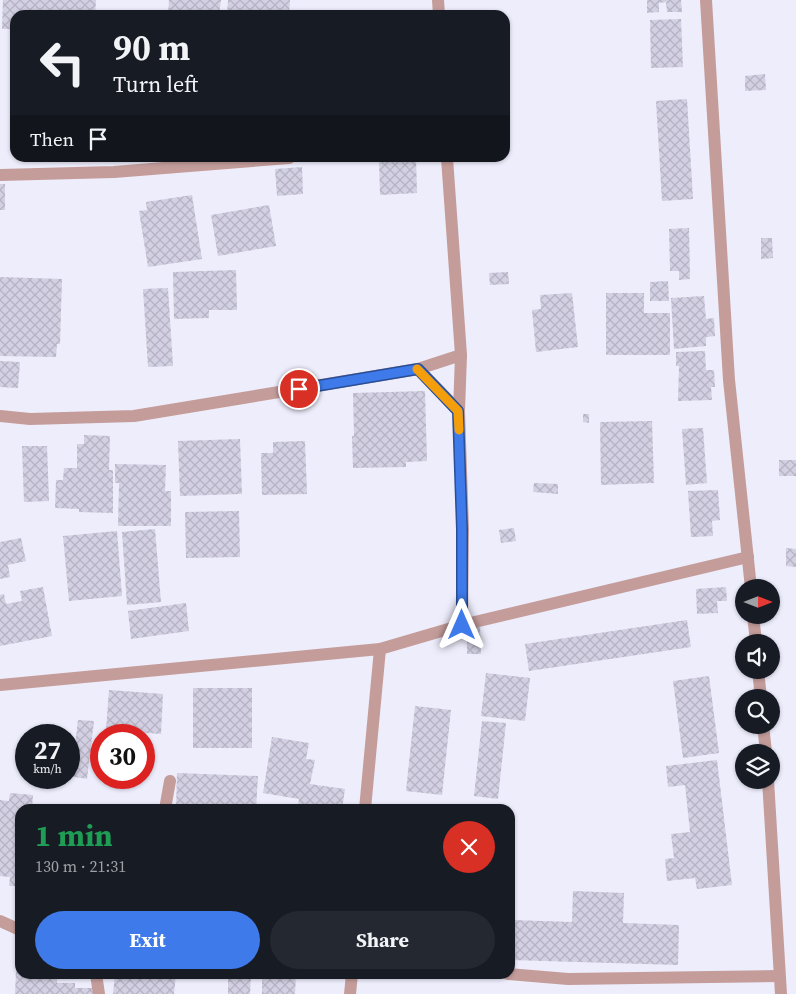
<!DOCTYPE html>
<html lang="en">
<head>
<meta charset="utf-8">
<style>
	body { margin:0; font-family:"Source Serif 4",serif; background:#242831; color:#f1f3f6; height:100vh; display:flex; flex-direction:column; font-size:19px; white-space:nowrap }
	* { box-sizing:border-box; margin:0 }
	p { font-size:16px; color:#9ea1a6 }
	.icon { flex:none; width:28px; height:28px; fill:none; stroke:currentColor; stroke-width:2; stroke-linecap:round; stroke-linejoin:round }
	.map { position:relative; flex:1; overflow:hidden }
	.side { position:absolute; left:15px; top:804px; width:500px; height:175px; display:flex; flex-direction:column; background:#171b24; border-radius:15px; box-shadow:0 1px 4px #0004 }
	.side>* { flex:none }
	.hud { position:absolute; left:10px; top:10px; width:500px; height:152px; border-radius:15px; box-shadow:0 1px 4px #0004; background:#171b24; color:#f1f3f6; overflow:hidden }
	.needle { width:32px; rotate:90deg }
	.buttons { position:absolute; left:735px; top:579px; display:grid; gap:10px }
	.buttons a { display:grid; place-items:center; width:45px; height:45px; border-radius:50%; background:#171b24; box-shadow:0 1px 4px #0004; font-size:25px }
	.speed { position:absolute; left:15px; top:724px; display:flex; gap:10px; font-size:25px; font-weight:700; text-align:center }
	.speed>* { display:grid; place-content:center; width:65px; height:65px; border-radius:50%; background:#171b24; box-shadow:0 1px 4px #0004; line-height:1 }
	.speed small { font-size:12px; font-weight:400 }
	.speed .limit { border:8px solid #d22; background:#fff; color:#111 }
	.pin { position:absolute; display:grid; place-items:center; width:42px; height:42px; color:#fff; margin:-21px; border:2px solid #fff; border-radius:50%; box-shadow:0 1px 5px #0007 }
	.me { position:absolute; width:55px; margin:-28px; rotate:0deg; stroke-linejoin:round; filter:drop-shadow(0 0 4px #0008) }
	.turn { display:flex; align-items:center; gap:18px; height:105px; padding:0 20px; font-size:22px }
	.turn .icon { width:65px; height:65px; stroke-width:2.5 }
	.turn b { display:block; font-size:35px; line-height:42px }
	.then { display:flex; align-items:center; height:48px; padding:0 20px; background:#0003; gap:10px; font-size:19px }
	.round { display:grid; place-items:center; flex:none; width:52px; height:52px; border-radius:26px; background:#242831 }
	.summary { display:flex; align-items:center; justify-content:space-between; height:85px; padding:0 20px }
	h1 { font-size:30px; font-weight:700; line-height:38px; color:#1e9e55 }
	.action { display:flex; gap:10px; margin-top:auto; padding:10px 20px }
	.action a { flex:1; height:58px; border-radius:30px; background:#3e7ae9; color:#fff; font-size:20px; font-weight:700; line-height:58px; text-align:center }
	.action a+a { background:#242831; color:#f1f3f6 }
	.map>svg:first-child { display:block }
</style>
</head>
<body>
<div class="map">
<svg width="796" height="994" viewBox="0 0 796 994">
	<defs>
		<pattern id="building-cross-hatch" width="8" height="8" patternUnits="userSpaceOnUse" patternTransform="scale(1.25)"><rect width="8" height="8" fill="#d2d0e2"/><path d="M0 0l8 8M0 8l8-8" fill="none" stroke="#b5b3c3"/></pattern>
	</defs>
	<rect width="100%" height="100%" fill="#eeedfc"/>
	<g fill="url(#building-cross-hatch)">
		<polygon points="3,0 96,0 95,15 15,15 15,29 2,29"/>
		<polygon points="169,0 221,0 219,15 168,15"/>
		<polygon points="228,0 290,0 289,15 227,15"/>
		<polygon points="647,0 681,0 682,12 667,12 666,2 659,3 659,12 647,13"/>
		<polygon points="681,19 683,67 651,68 650,20"/>
		<polygon points="765,74 766,90 745,91 745,76"/>
		<polygon points="687,99 693,199 662,201 656,101"/>
		<polygon points="416,159 417,193 380,195 379,160"/>
		<polygon points="302,167 303,194 277,196 275,169"/>
		<rect x="0" y="184" width="5" height="26"/>
		<polygon points="192,195 202,259 148,267 139,211 147,210 146,202"/>
		<polygon points="269,205 276,246 218,256 211,215"/>
		<polygon points="689,228 690,279 679,280 679,271 670,271 669,229"/>
		<polygon points="761,238 772,238 773,258 761,259"/>
		<polygon points="236,270 237,310 209,310 209,318 174,319 173,272"/>
		<polygon points="508,272 509,284 490,285 489,273"/>
		<polygon points="0,277 62,279 60,344 57,344 56,357 0,356"/>
		<polygon points="668,281 669,301 650,301 650,282"/>
		<polygon points="168,288 173,366 148,367 143,289"/>
		<polygon points="572,293 578,347 536,352 532,310 541,309 540,295"/>
		<polygon points="606,293 644,293 644,313 670,313 670,355 606,355"/>
		<polygon points="704,296 706,319 714,318 715,336 706,337 706,346 674,349 671,298"/>
		<polygon points="705,351 706,370 714,370 715,387 711,387 712,400 678,401 679,366 676,366 676,352"/>
		<polygon points="0,361 20,362 18,388 0,387"/>
		<polygon points="425,391 427,461 406,462 406,467 353,468 352,436 354,436 353,393"/>
		<polygon points="583,414 589,414 589,423 583,422"/>
		<polygon points="652,421 654,483 601,485 600,422"/>
		<polygon points="703,428 707,483 686,485 682,429"/>
		<polygon points="84,435 110,436 109,470 113,470 113,513 79,512 79,509 55,508 56,480 63,480 64,468 77,468 77,444 84,444"/>
		<polygon points="240,439 242,494 180,496 178,441"/>
		<polygon points="305,441 307,494 262,495 261,453 273,453 273,442"/>
		<polygon points="22,446 47,446 49,501 24,502"/>
		<rect x="779" y="460" width="17" height="16"/>
		<polygon points="115,464 166,465 165,491 171,491 171,526 118,526 119,483 115,483"/>
		<polygon points="534,483 558,484 558,494 533,492"/>
		<polygon points="718,490 720,520 712,521 713,536 691,537 688,491"/>
		<polygon points="239,511 240,557 186,558 185,512"/>
		<polygon points="514,528 516,541 501,543 499,530"/>
		<polygon points="155,529 161,602 127,605 122,532"/>
		<polygon points="117,531 122,596 69,601 63,536"/>
		<polygon points="21,538 26,561 8,565 10,577 0,579 0,542"/>
		<polygon points="786,548 796,549 796,567 786,566"/>
		<polygon points="43,587 52,636 0,646 0,595 4,594 6,604 22,601 20,591"/>
		<polygon points="726,587 727,601 717,601 718,613 697,614 696,589"/>
		<polygon points="186,603 189,631 131,639 128,611"/>
		<polygon points="687,620 691,647 529,671 525,644"/>
		<polygon points="467,625 480,625 481,654 467,654"/>
		<polygon points="486,673 530,678 525,721 481,716"/>
		<polygon points="709,676 719,753 683,758 673,681"/>
		<rect x="193" y="688" width="59" height="60"/>
		<polygon points="109,690 163,694 161,734 106,730"/>
		<polygon points="415,706 451,710 442,795 406,791"/>
		<polygon points="78,720 94,721 87,779 69,776 69,745 75,746"/>
		<polygon points="482,721 506,723 498,799 474,796"/>
		<polygon points="43,726 62,729 61,735 42,735"/>
		<polygon points="272,737 309,743 306,759 315,760 310,784 345,789 342,809 298,808 299,799 263,793"/>
		<polygon points="717,760 732,885 697,889 695,878 667,881 665,859 674,858 671,834 690,832 685,785 668,787 666,766"/>
		<polygon points="177,773 258,776 256,809 176,809"/>
		<polygon points="10,793 33,795 32,809 20,809 20,886 9,886 10,877 0,876 0,800 9,801"/>
		<polygon points="36,805 67,807 67,809 35,809"/>
		<polygon points="573,891 624,893 623,923 679,925 678,965 511,960 513,920 572,922"/>
		<polygon points="16,970 20,971 20,974 41,974 40,979 57,979 57,983 75,983 75,988 94,988 94,994 15,994"/>
		<polygon points="115,974 176,974 174,994 113,994"/>
		<polygon points="228,974 251,974 250,994 228,994"/>
		<polygon points="262,974 296,974 295,994 262,994"/>
	</g>
	<g fill="none" stroke-linecap="round" stroke-linejoin="round">
		<polyline stroke="#c49d9b" stroke-width="12" points="165,809 170,781"/>
		<g stroke="#c49d9b" stroke-width="12">
			<polyline points="438,0 439,15"/>
			<polyline points="706,0 729,380 751,588"/>
			<polyline points="447,158 461,355 459,411 463,529 462,625"/>
			<polyline points="0,175 114,172 289,158"/>
			<polyline points="418,369 459,411"/>
			<polyline points="0,416 30,419 134,416 418,369 461,355"/>
			<polyline points="753,615 756,642"/>
			<polyline points="758,670 761,698"/>
			<polyline points="0,685 380,649 462,625 748,557"/>
			<polyline points="763,725 766,752"/>
			<polyline points="768,780 781,994"/>
			<polyline points="365,809 380,649"/>
			<polyline points="0,921 20,930"/>
			<polyline points="96,974 99,994"/>
			<polyline points="508,974 568,979 779,976"/>
			<polyline points="350,994 352,974"/>
		</g>
	</g>
	<g fill="none" stroke-linecap="round" stroke-linejoin="round">
		<defs>
			<polyline id="route" points="299,389 418,369 458,411 462,529 462,625"/>
		</defs>
		<use href="#route" stroke="#284f97" stroke-width="12"/>
		<use href="#route" stroke="#3e7ae9" stroke-width="9"/>
		<polyline stroke="#f59e0b" stroke-width="9" points="417,369 458,411 459,430"/>
	</g>
</svg>
<div class="buttons">
<a><svg class="needle" viewBox="-14 -14 28 28"><path d="M0-13l5 13h-10z" fill="#e53935"/><path d="M0 13l5-13h-10z" fill="#9ea1a6"/></svg></a>
<a><svg class="icon" aria-label="sound" viewBox="0 0 24 24"><path d="M4 9h4l5-4v14l-5-4H4zM17 9q2 3 0 6"/></svg></a>
<a><svg class="icon" aria-label="search" viewBox="0 0 24 24"><circle cx="10" cy="10" r="6"/><path d="M15 15l6 6"/></svg></a>
<a><svg class="icon" aria-label="layers" viewBox="0 0 24 24"><path d="M12 4l9 5-9 5-9-5zM3 14l9 5 9-5"/></svg></a>
</div>
<div class="speed"><div>27<small>km/h</small></div><div class="limit">30</div></div>
<div class="pin" style="left:299px;top:389px;background:#d93025"><svg class="icon" aria-label="arrive" viewBox="0 0 24 24"><path d="M6 21V4h12l-3 4 3 4H6"/></svg></div>
<svg class="me" style="left:462px;top:625px" viewBox="-20 -20 40 40"><path d="M0-17L14 15 0 8-14 15z" fill="#3e7ae9" stroke="#fff" stroke-width="4"/></svg>
<div class="hud">
<div class="turn"><svg class="icon" aria-label="left" viewBox="0 0 24 24"><path d="M17 20v-9H6M10 6l-5 5 5 5"/></svg><div><b>90 m</b>Turn left</div></div>
<div class="then">Then<svg class="icon" aria-label="arrive" viewBox="0 0 24 24"><path d="M6 21V4h12l-3 4 3 4H6"/></svg></div>
</div>
<section class="side">
<div class="summary"><div><h1>1 min</h1><p>130 m · 21:31</p></div><a class="round" style="background:#d93025;color:#fff"><svg class="icon" aria-label="close" viewBox="0 0 24 24"><path d="M6 6l12 12M18 6L6 18"/></svg></a></div>
<div class="action"><a>Exit</a><a>Share</a></div>
</section>
</div>
</body>
</html>
